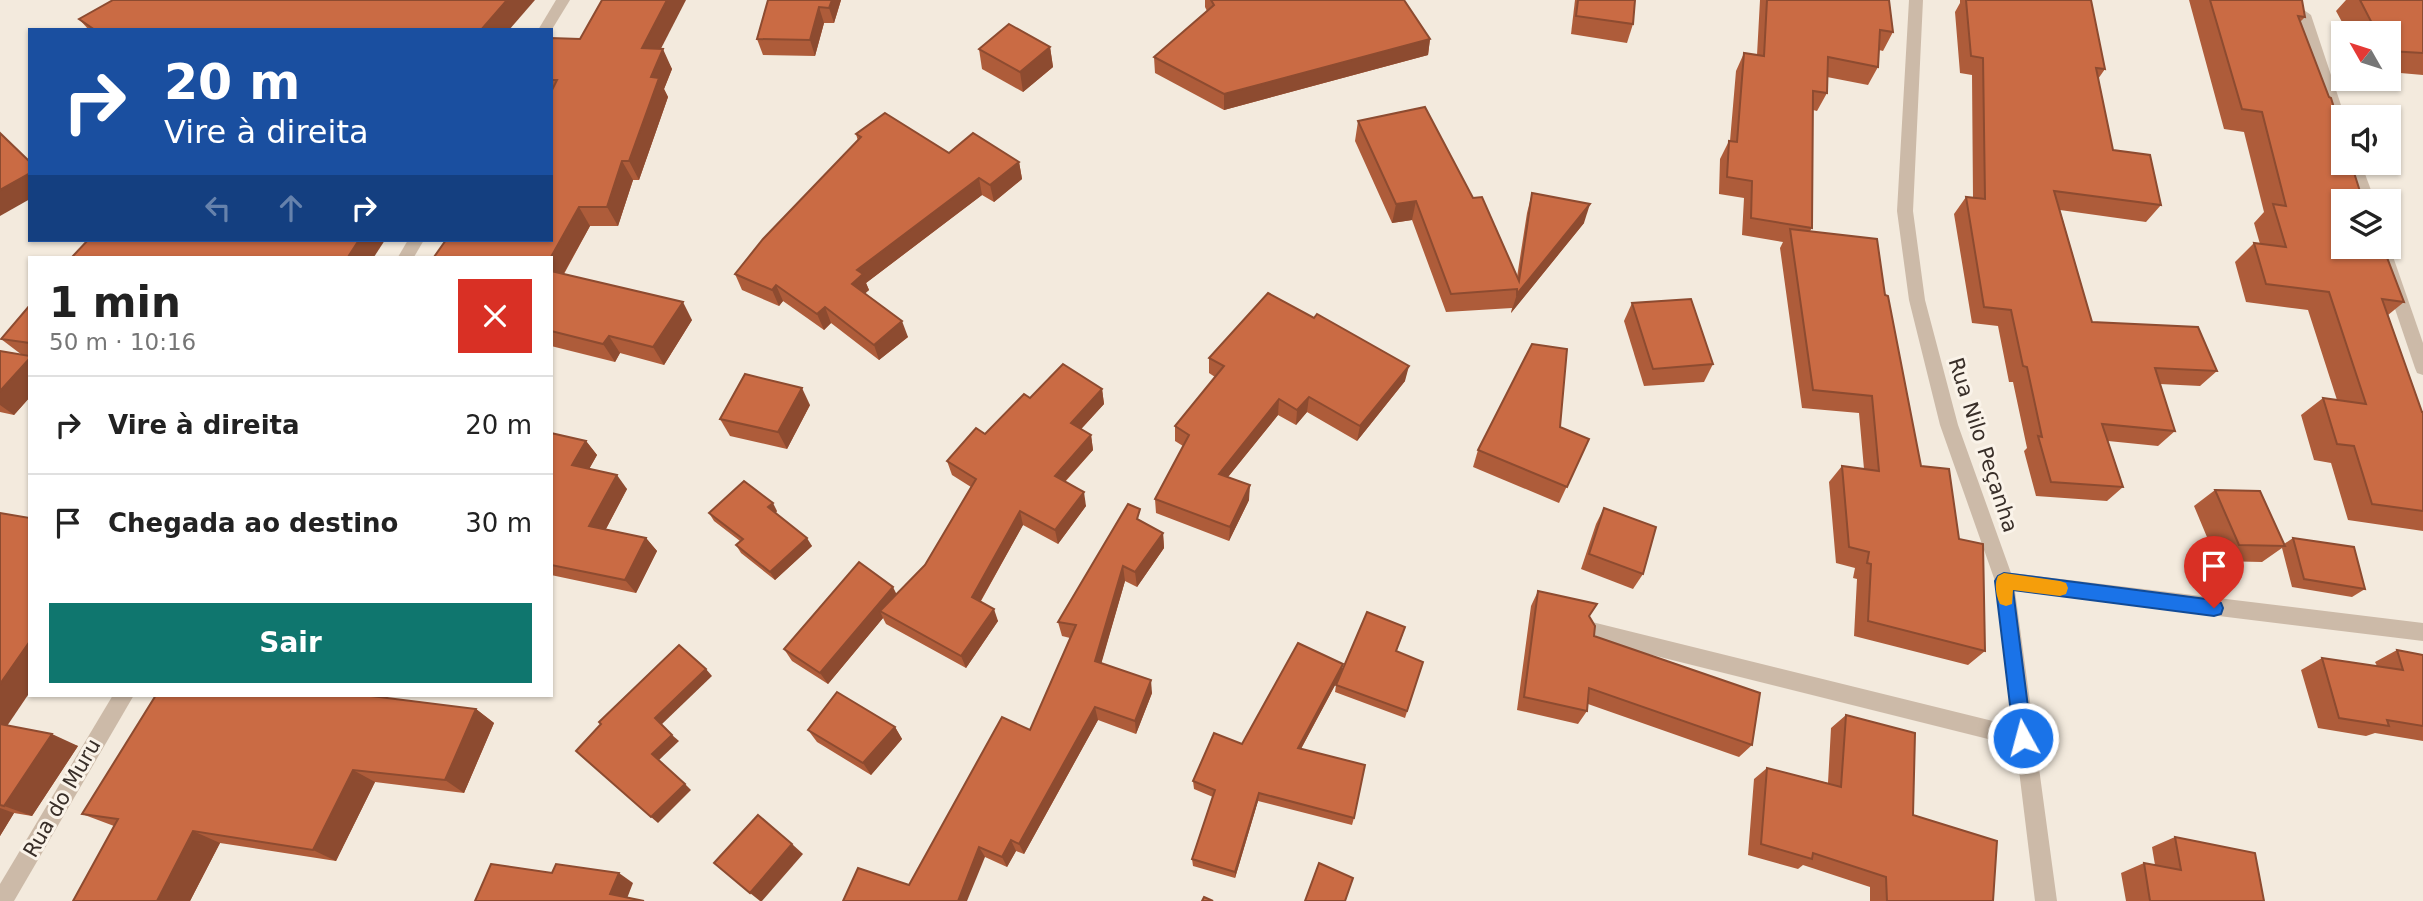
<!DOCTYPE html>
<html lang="pt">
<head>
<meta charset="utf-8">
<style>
	body { margin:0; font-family:"DejaVu Sans",sans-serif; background:#f6f6f6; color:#222; height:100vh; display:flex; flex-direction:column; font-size:26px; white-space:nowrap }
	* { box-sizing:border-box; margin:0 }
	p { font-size:23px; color:#767676 }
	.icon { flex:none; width:38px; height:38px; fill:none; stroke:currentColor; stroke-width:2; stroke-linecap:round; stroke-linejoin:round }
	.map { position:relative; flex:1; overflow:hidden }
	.drawer { position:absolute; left:28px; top:256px; width:525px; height:441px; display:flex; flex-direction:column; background:#fff; border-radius:0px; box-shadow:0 2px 5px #0004 }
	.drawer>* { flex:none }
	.banner { position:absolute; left:28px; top:28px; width:525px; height:214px; border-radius:0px; box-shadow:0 2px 5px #0004; background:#1a4fa0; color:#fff; overflow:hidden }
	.needle { width:46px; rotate:309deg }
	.tools { position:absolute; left:2331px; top:21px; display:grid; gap:14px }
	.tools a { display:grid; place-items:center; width:70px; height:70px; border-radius:0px; background:#fff; box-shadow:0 2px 5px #0004; font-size:35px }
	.pin { position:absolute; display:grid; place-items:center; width:60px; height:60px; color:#fff; margin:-72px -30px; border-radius:50% 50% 50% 0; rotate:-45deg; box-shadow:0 0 7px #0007 }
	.pin .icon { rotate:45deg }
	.me { position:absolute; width:77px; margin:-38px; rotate:353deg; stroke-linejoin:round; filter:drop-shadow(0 0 5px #0008) }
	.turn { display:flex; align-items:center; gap:24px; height:147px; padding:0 21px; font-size:32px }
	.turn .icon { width:91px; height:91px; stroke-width:2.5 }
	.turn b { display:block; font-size:49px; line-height:60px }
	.lanes { display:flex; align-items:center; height:66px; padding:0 21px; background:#0003; justify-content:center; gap:35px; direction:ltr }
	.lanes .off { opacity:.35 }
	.round { display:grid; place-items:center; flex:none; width:74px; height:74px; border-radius:0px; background:#f6f6f6 }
	.summary { display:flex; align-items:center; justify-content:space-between; height:119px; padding:0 21px }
	h1 { font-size:42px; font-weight:600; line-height:52px }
	.action { display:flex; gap:14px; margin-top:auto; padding:14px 21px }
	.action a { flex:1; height:80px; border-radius:0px; background:#0f766e; color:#fff; font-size:28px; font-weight:600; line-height:80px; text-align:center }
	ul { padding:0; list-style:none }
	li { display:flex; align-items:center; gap:21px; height:98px; padding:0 21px; border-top:2px solid #e0e0e0 }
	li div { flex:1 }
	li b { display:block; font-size:26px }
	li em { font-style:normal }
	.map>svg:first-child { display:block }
</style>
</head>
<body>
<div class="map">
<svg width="2423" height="901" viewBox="0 0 2423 901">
	<rect width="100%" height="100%" fill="#f3eadd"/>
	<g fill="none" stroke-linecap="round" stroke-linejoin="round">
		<g fill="#ccbaa8" fill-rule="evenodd">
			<polygon points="556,0 570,0 551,31 538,30"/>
			<polygon points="1909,0 1923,0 1913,211 1925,300 1958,425 2011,573 2423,623 2423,641 2015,591 2057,901 2035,901 2016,746 1592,640 1585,637 1583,631 1585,625 1592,622 2013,726 1995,581 1940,425 1909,300 1897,211"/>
			<polygon points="2304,10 2311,15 2345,117 2343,117 2343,137 2336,132 2297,15"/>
			<polygon points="2347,163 2361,163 2375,201 2359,201"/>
			<polygon points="408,240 424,240 414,257 398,257"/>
			<polygon points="2389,245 2423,343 2423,375 2417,373 2415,368 2374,247"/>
			<polygon points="113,695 134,695 14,901 0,901 0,884"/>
		</g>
	</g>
	<g fill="#ae5c3a">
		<polygon points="768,0 841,0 834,23 824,23 815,56 763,55 757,39"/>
		<polygon points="1205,0 1211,0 1430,39 1428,55 1224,110 1155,73 1154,57 1207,11 1205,7"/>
		<polygon points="1575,0 1635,0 1633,24 1627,43 1571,34"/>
		<polygon points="1760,0 1889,0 1893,32 1883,51 1879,50 1878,67 1868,85 1827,77 1827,93 1817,111 1813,110 1812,228 1810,231 1885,295 1921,466 1959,539 1985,651 1968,665 1854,636 1857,579 1853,578 1855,568 1836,563 1829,482 1842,466 1864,469 1859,413 1802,408 1780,248 1783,242 1742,235 1744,198 1719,194 1720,159 1729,141 1730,141 1736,71 1744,53 1757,55"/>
		<polygon points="1960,0 2091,0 2105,69 2098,79 2113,150 2161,205 2146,222 2060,210 2092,322 2217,371 2200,386 2160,384 2175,431 2158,446 2108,441 2123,487 2107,501 2036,496 2024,451 2027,448 2013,382 2009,382 1998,326 1972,323 1954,214 1966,197 1973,198 1972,75 1960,73 1955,12 1960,3"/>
		<polygon points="2189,0 2302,0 2305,17 2300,22 2343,201 2404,302 2388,315 2422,412 2423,412 2423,531 2348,520 2331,463 2314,460 2301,415 2323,398 2337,400 2308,310 2246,302 2235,262 2254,243 2260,244 2254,223 2264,212 2244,132 2224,129"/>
		<polygon points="2346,0 2423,0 2423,75 2389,72 2389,33 2348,33 2336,11"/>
		<polygon points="79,19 509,30 89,30"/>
		<polygon points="551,38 660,49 672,69 664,89 668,97 639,180 633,180 618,226 590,226 564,274 692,320 664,365 620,353 615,362 551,346"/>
		<polygon points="1050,47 1053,67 1023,92 982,69 979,49"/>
		<polygon points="1358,121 1517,277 1527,213 1532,193 1584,223 1511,313 1512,308 1446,312 1412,220 1392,223 1355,141"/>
		<polygon points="856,134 949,153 1019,162 1022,179 994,202 982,195 866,283 869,290 865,293 908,337 879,360 831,323 824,330 783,301 779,306 742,290 735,274 858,141"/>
		<polygon points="1632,303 1713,364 1704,382 1644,386 1624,321"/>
		<polygon points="30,305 30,397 14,415 0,412 0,351 22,355 1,339"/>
		<polygon points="1209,358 1405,381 1357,441 1307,412 1296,425 1278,415 1228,477 1249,500 1229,541 1156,513 1155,499 1183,446 1175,441 1175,426 1215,377 1209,373"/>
		<polygon points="1102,389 1104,404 1081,429 1091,435 1093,450 1065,482 1086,506 1058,544 1023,525 981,601 998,621 966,668 886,624 883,618 828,684 792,661 784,649 896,594 925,565 971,487 952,475 947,461 985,434 1030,398"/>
		<polygon points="810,405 787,449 730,436 720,419"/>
		<polygon points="1560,427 1589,439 1559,503 1473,467 1478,450"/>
		<polygon points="551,433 586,441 597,455 589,469 627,489 606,529 646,538 657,551 636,593 551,575"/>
		<polygon points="2215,490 2284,544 2293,538 2365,589 2352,597 2292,587 2282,548 2262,562 2217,561 2194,506"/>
		<polygon points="1604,508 1643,574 1633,589 1581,569 1596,524"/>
		<polygon points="777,511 776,513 812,546 775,580 741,553 736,545 740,541 714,521 709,513"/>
		<polygon points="0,513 7,725 78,746 32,816 14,813 0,836"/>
		<polygon points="1141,521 1163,533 1164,548 1137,587 1125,581 1101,663 1152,693 1136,734 1098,720 1024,854 1016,851 1007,867 985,857 909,885 1030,730 1070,638 1062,636 1058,622"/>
		<polygon points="1538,591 1589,617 1594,636 1752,745 1739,757 1588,704 1587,711 1578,724 1517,710 1531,606"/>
		<polygon points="1403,634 1396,652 1423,662 1405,718 1335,692 1336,685"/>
		<polygon points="2397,650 2423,655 2423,741 2375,733 2366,736 2318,728 2301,670 2322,658 2377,666 2375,662"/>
		<polygon points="1343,664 1341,674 1301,749 1354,818 1352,825 1258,801 1235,878 1193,866 1192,859 1213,797 1194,789 1193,781"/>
		<polygon points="476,709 494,723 464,793 375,782 336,861 220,843 190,901 73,901 114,826 82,814"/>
		<polygon points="1846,715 1913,815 1993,901 1870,901 1870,887 1803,865 1798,869 1748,855 1754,779 1767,768 1828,783 1831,728"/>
		<polygon points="895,727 902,739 871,775 817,742 808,730"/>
		<polygon points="2175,837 2264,901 2126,901 2121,873 2144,863 2155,865 2152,847"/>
	</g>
	<g fill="#8d4b30">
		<polygon points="507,0 535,0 509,30 481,30"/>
		<polygon points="667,0 686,0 651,68 642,48"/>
		<polygon points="832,0 841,0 834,23 829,8"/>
		<polygon points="819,7 824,23 815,56 810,40"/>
		<polygon points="1430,39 1428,55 1224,110 1224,94"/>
		<polygon points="1050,47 1053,67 1023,92 1020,72"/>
		<polygon points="663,49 672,69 664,89 668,97 639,180 629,161 651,77"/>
		<polygon points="622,161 633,180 618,226 607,207"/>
		<polygon points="1019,162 1022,179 994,202 990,185"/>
		<polygon points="30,173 30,199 0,216 0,190"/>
		<polygon points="979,178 982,195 866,283 869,290 858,300 852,284 857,270"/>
		<polygon points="1416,201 1412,220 1392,223 1396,204"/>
		<polygon points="1590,204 1584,223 1511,313 1517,294"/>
		<polygon points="579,207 590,226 556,287 551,280 551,257"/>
		<polygon points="359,240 385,240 374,257 348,257"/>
		<polygon points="776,285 783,301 779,306 772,290"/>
		<polygon points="683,302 692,320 664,365 653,347"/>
		<polygon points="825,307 831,323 824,330 817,314"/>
		<polygon points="902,321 908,337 879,360 874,345"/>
		<polygon points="609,336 620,353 615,362 603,344"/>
		<polygon points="30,358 30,397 14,415 0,405 0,391"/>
		<polygon points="1409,366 1405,381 1357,441 1360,426"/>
		<polygon points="802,388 810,405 787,449 778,432"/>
		<polygon points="1102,389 1104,404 1073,438 1071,423"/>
		<polygon points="1309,397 1307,412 1296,425 1297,410"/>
		<polygon points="1279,399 1278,415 1219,488 1219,474"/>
		<polygon points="1091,435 1093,450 1057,490 1055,476"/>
		<polygon points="586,441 597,455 583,480 572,465"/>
		<polygon points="617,475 627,489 600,540 589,526"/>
		<polygon points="1250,485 1249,500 1229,541 1230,527"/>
		<polygon points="1084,492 1086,506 1058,544 1055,530"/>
		<polygon points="773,503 777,511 773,515 768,507"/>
		<polygon points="1020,511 1023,525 976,609 972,597"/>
		<polygon points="1163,533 1164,548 1137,587 1135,572"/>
		<polygon points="646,538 657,551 636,593 625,580"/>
		<polygon points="807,538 812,546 775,580 770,572"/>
		<polygon points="1123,566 1125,581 1098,675 1095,661"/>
		<polygon points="893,587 899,599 880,611 883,618 828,684 820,673"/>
		<polygon points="994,609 998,621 966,668 961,656"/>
		<polygon points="30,641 30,692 3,732 0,730 0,684"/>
		<polygon points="1343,664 1341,674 1297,756 1298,748"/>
		<polygon points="706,669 712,676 661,725 655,718"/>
		<polygon points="1151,680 1152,693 1136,734 1135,721"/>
		<polygon points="1095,707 1098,720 1024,854 1019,844"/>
		<polygon points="476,709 494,723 464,793 445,780"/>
		<polygon points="895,727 902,739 871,775 863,763"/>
		<polygon points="52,734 78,746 32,816 4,806"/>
		<polygon points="672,735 679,741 659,760 652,754"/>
		<polygon points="353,770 375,782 336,861 313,850"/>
		<polygon points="685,784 691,790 658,823 651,817"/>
		<polygon points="1259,793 1258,801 1235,878 1235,872"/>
		<polygon points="0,808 14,813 0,836"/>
		<polygon points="193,831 220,843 190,901 157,901"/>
		<polygon points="1011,840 1016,851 1007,867 1002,857"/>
		<polygon points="792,844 803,854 762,901 760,901 750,893"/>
		<polygon points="979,847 985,857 967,901 958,901"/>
		<polygon points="619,873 633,883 626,901 610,894"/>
	</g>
	<g fill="#ca6b44" stroke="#8d4b30" stroke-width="2">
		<polygon points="113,0 507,0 481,30 95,30 79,19"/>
		<polygon points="602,0 667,0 642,48 663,49 651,77 659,78 629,161 622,161 607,207 579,207 551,257 434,257 446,240 551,240 551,92 557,80 551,80 551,38 580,39"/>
		<polygon points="768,0 832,0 829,8 819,7 810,40 757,39"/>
		<polygon points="1211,0 1404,0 1430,39 1224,94 1154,57 1214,5"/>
		<polygon points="1578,0 1635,0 1633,24 1576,16"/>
		<polygon points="1767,0 1889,0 1893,32 1880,30 1878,67 1828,57 1827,93 1813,91 1812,228 1751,218 1752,181 1727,177 1729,141 1737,142 1744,53 1764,56"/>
		<polygon points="1966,0 2091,0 2105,69 2096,68 2113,150 2150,155 2161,205 2054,191 2092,322 2198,327 2217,371 2155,368 2175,431 2102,424 2123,487 2051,482 2038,436 2042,437 2027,367 2023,366 2011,310 1984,307 1966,197 1985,199 1983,58 1971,56"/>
		<polygon points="2210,0 2302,0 2305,17 2298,16 2329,97 2331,98 2343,137 2343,163 2351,163 2363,201 2343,201 2343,247 2383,247 2404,302 2382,299 2422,412 2423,412 2423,511 2372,504 2354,446 2337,444 2323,398 2366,404 2329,292 2266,284 2254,243 2286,247 2273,204 2286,206 2262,112 2242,109"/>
		<polygon points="2360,0 2423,0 2423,53 2389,51 2389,33 2377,33"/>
		<polygon points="1009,24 1050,47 1020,72 979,49"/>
		<polygon points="1425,107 1473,198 1482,197 1519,281 1532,193 1590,204 1517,294 1517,289 1451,294 1416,201 1396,204 1358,121"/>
		<polygon points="885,113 949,153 973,133 1019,162 990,185 979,178 857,270 863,274 852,284 902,321 874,345 825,307 817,314 776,285 772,290 735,274 763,239 861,137 856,134"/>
		<polygon points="0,133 30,162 30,173 0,190"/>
		<polygon points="1790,229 1877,239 1885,295 1888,296 1921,466 1949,469 1959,539 1983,544 1985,651 1868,621 1871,564 1867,563 1869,552 1849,547 1842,466 1879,471 1872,396 1813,390"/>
		<polygon points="88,240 359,240 348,257 72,257"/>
		<polygon points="551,271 683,302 653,347 609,336 603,344 551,331"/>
		<polygon points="1268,293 1314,318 1317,314 1409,366 1360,426 1309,397 1297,410 1279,399 1219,474 1250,485 1230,527 1155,499 1189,435 1175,426 1224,366 1209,358"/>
		<polygon points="1691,299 1713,364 1653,369 1632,303"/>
		<polygon points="30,305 30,343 1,339"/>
		<polygon points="1532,344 1567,349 1560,427 1589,439 1567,487 1478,450"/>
		<polygon points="0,351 30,356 30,358 0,391"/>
		<polygon points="1063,364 1102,389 1071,423 1091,435 1055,476 1084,492 1055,530 1020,511 972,597 994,609 961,656 880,611 925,565 976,479 947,461 976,428 985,434 1024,394 1030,398"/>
		<polygon points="745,374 802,388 778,432 720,419"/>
		<polygon points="551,433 586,441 572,465 617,475 589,526 646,538 625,580 551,565"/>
		<polygon points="744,481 773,503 768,507 807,538 770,572 736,545 743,539 709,513"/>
		<polygon points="2215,490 2260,491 2285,546 2239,545"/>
		<polygon points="1128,504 1140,509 1137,519 1163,533 1135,572 1123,566 1095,661 1151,680 1135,721 1095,707 1019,844 1011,840 1002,857 979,847 958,901 843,901 858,868 909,885 1002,717 1030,730 1076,625 1058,622"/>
		<polygon points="1604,508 1656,527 1643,574 1589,554"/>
		<polygon points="0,513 30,518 30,641 0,684"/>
		<polygon points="2293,538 2354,547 2365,589 2304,579"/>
		<polygon points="859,562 893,587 820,673 784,649"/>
		<polygon points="1538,591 1597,604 1589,616 1595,626 1594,636 1760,693 1752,745 1589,688 1587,711 1524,697"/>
		<polygon points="1367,612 1405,627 1396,651 1423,662 1407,711 1336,685"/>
		<polygon points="1298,643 1343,664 1298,748 1365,765 1354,818 1259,793 1235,872 1192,859 1215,790 1193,781 1214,733 1242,744"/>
		<polygon points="679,645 706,669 655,718 672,735 652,754 685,784 651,817 576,751 601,724 599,722"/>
		<polygon points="2397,650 2423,655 2423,726 2387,720 2389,726 2339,718 2322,658 2403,670"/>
		<polygon points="837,692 895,727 863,763 808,730"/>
		<polygon points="156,695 363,695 476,709 445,780 353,770 313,850 193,831 157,901 73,901 118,819 82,814"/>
		<polygon points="1846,715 1915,733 1913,815 1997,841 1993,901 1887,901 1886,877 1813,853 1812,859 1761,844 1767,768 1841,787"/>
		<polygon points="0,724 52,734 4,806 0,805"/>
		<polygon points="758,815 792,844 750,893 714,863"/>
		<polygon points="2175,837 2255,853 2264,901 2150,901 2144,863 2181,870"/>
		<polygon points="1319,863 1353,878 1345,901 1305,901"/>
		<polygon points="491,864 552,873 556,864 619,873 610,894 644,901 475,901"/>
		<polygon points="1204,897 1213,901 1202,901"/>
	</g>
	<polygon fill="#1a73e8" stroke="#114b97" stroke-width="2" points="2004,573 2214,600 2221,603 2223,608 2221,614 2214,616 2013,590 2032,738 2029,744 2023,747 2016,744 2014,738 1995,581 1998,576"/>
	<path fill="#f59e0b" d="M2004,573L2060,581L2066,583L2068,588L2066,594L2060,596L2013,590L2012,604L2006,606L2000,604C1996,596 1994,584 1998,576Z"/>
	<g text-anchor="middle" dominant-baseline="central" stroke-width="6" stroke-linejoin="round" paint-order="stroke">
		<g font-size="21" fill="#382e28" stroke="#faf3e9">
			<text transform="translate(1983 445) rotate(72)">Rua Nilo Peçanha</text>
			<text transform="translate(62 798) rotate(-60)">Rua do Muru</text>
		</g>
	</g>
</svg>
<div class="tools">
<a><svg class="needle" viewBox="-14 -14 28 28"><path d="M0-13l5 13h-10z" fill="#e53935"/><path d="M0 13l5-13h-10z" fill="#767676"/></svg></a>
<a><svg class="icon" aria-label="sound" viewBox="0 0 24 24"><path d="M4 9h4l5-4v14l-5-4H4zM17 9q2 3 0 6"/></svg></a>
<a><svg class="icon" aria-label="layers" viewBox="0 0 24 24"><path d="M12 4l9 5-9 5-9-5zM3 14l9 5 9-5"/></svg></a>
</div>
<div class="pin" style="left:2214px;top:608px;background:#d93025"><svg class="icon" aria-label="arrive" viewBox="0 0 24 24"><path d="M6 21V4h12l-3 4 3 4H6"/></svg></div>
<svg class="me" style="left:2023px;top:738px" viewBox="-20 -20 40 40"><circle r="17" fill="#1a73e8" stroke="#fff" stroke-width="3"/><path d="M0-11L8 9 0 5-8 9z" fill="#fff"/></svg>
<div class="banner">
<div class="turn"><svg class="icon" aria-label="right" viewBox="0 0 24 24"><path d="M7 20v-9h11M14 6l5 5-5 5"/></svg><div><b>20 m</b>Vire à direita</div></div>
<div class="lanes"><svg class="icon off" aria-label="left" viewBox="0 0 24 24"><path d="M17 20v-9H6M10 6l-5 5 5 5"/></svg><svg class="icon off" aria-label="ahead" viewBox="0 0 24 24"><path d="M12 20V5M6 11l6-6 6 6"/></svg><svg class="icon" aria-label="right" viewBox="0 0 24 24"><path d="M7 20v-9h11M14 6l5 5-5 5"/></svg></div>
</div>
<section class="drawer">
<div class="summary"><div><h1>1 min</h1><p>50 m · 10:16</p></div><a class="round" style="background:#d93025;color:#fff"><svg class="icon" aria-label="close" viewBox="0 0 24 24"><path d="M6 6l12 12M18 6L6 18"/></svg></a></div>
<ul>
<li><svg class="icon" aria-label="right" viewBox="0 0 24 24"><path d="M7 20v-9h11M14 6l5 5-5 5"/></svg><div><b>Vire à direita</b></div><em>20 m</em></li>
<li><svg class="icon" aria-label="arrive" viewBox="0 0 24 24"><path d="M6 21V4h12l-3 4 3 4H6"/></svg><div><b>Chegada ao destino</b></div><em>30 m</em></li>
</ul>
<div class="action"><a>Sair</a></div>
</section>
</div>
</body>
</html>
